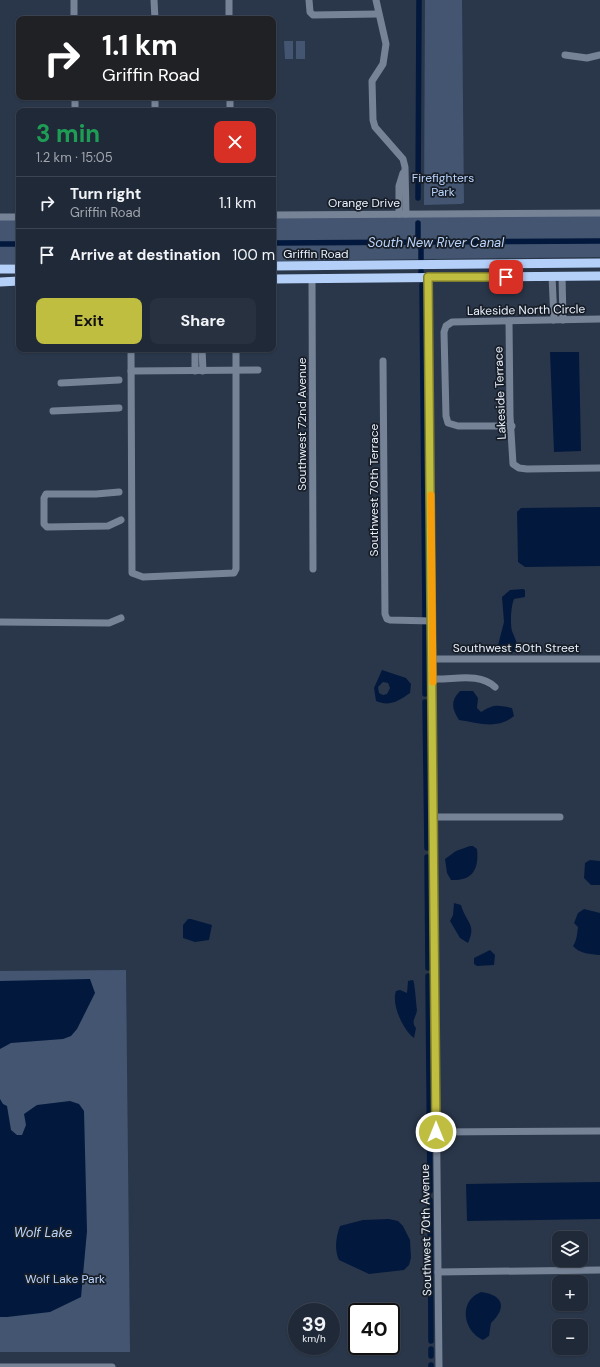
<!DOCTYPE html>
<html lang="en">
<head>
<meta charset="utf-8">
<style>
	body { margin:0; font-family:"DM Sans",sans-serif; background:#283140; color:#f1f3f6; height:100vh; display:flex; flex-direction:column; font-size:15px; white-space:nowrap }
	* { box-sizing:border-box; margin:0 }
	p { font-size:13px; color:#a2a6ae }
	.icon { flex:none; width:22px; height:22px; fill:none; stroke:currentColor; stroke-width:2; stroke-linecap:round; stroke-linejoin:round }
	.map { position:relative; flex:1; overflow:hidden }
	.drawer { position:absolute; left:16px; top:108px; width:260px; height:244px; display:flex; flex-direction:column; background:#202938; border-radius:8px; box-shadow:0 1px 3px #0004,0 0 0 1px #3d4553 }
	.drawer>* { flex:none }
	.guide { position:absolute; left:16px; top:16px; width:260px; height:84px; border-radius:8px; box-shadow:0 1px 3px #0004,0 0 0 1px #3d4553; background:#202124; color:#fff; overflow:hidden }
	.tools { position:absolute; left:552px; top:1231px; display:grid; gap:8px }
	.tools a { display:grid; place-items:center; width:36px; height:36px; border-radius:8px; background:#202938; box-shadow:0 1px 3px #0004,0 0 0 1px #3d4553; font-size:20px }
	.speed { position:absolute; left:288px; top:1303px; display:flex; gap:8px; font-size:20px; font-weight:700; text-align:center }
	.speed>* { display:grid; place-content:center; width:52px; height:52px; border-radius:50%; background:#202938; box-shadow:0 1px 3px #0004,0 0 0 1px #3d4553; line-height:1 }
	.speed small { font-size:10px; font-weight:400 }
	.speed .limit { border:2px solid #111; border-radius:6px; background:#fff; color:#111 }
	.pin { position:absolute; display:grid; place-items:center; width:34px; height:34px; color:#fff; margin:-17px; border-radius:8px; box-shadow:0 2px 6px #0006 }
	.me { position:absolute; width:44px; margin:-22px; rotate:0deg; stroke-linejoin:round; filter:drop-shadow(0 0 3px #0008) }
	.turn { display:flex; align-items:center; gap:14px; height:84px; padding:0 20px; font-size:18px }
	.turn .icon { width:52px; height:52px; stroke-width:2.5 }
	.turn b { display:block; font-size:28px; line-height:34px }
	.round { display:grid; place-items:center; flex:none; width:42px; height:42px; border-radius:8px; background:#283140 }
	.head { display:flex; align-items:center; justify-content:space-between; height:68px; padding:0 20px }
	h1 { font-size:24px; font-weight:700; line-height:30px; color:#1e9e55 }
	.primary-button { display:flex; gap:8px; margin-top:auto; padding:8px 20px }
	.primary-button a { flex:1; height:46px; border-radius:8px; background:#c0be40; color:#111; font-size:16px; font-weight:700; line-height:46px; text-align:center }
	.primary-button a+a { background:#283140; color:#f1f3f6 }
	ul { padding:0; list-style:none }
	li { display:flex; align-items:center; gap:12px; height:52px; padding:0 20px; border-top:1px solid #3d4553 }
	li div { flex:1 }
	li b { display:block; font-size:15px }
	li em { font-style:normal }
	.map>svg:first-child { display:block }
</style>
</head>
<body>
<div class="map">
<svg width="600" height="1367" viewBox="0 0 600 1367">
	<rect width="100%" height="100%" fill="#2a374a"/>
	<g fill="#435570">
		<polygon points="425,0 462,0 464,203 461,204 424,205"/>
		<polygon points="284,41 293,41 293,59 285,59"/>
		<rect x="296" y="41" width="9" height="18"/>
		<polygon points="600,215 600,257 273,261 273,217"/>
		<polygon points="19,219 19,264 0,264 0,220"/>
		<polygon points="126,970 130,1352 0,1352 0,971"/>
	</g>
	<g fill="#02193d" fill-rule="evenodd">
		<polygon points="550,352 579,352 581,451 554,452"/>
		<polygon points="600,507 600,566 525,567 518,562 517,512 521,508"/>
		<path d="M523,589L525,590V597L514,599C511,606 510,623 512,631C515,638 518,645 519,652H498L497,649L504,622L502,597L510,590Z"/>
		<path d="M382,670L406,678L411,684L410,693C399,701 389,707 376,701L374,688ZM383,682L388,683L390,688L387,694L383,695L379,693L378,687Z"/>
		<path d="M460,691H473L478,698L477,708L481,712C494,704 497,705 512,708L514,716C498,730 478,723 459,720C451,708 451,700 460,691Z"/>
		<path d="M470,846H473L477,849C479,869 473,881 451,880L447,873L445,859L456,851Z"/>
		<polygon points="590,860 600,861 600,885 591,885 584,878 585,863"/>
		<path d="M454,903L461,905C466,923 477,924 468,943L460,938L450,921L453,915Z"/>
		<path d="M584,909L600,913V955C590,954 580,954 573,946C577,940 577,934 578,927L574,923L578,913Z"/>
		<polygon points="188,919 191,919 212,925 209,940 195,942 183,938 183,925"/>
		<polygon points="490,950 495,955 494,965 477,966 474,964 474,958"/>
		<polygon points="90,979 95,993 77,1029 71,1036 63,1039 11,1043 0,1049 0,981"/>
		<path d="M413,980C415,983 416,1004 417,1009C417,1017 410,1021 416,1028L414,1038C403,1030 391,1004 396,991L400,990L407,993L408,981Z"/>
		<polygon points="0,1099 3,1104 7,1106 11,1130 17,1135 22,1135 26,1125 24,1114 37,1105 70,1101 79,1104 84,1111 87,1231 81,1297 50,1312 7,1317 0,1317"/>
		<polygon points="600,1182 600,1219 467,1221 466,1184"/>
		<path d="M389,1219L398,1221L403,1226L410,1240L411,1258L409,1265L404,1270L369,1274L339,1260C334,1249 336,1237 340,1226L363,1220Z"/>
		<path d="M481,1292C504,1295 507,1308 491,1323L489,1336L483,1340C463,1331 458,1301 481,1292Z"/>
	</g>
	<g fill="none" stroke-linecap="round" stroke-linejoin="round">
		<g stroke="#02193d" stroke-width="5.5">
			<polyline points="418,198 419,0"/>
			<polyline points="418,242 418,223"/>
			<polyline points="421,242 421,259"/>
			<polyline points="273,243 600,241"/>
			<polyline points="0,244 19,244"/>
			<polyline points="421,273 421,271"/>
			<polyline points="422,285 425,617"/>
			<polyline points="425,625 425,694"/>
			<polyline points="425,702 427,848"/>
			<polyline points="427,857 428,968"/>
			<polyline points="428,976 430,1191"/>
			<polyline points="430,1200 431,1341"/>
			<polyline points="431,1349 431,1356"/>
			<polyline points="431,1365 431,1367"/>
		</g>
		<g stroke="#768397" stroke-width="7">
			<polyline points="74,0 74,19"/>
			<polyline points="154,0 155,19"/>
			<polyline points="229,0 229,19"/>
			<polyline points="309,0 310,12 313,15 378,14"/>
			<polyline points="376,0 386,44 383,64 372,81 373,120 375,127 403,159 405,167 406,214"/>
			<polyline points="565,55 587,58 600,55"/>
			<polyline points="75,97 75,111"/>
			<polyline points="155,97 155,111"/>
			<polyline points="230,97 230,111"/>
			<polyline points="399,214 399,186 403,173"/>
			<polyline points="273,215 600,213"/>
			<polyline points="0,217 19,217"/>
			<polyline points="552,276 554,320"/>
			<polyline points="562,276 563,320"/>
			<polyline points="428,277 439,1367"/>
			<polyline points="312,279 313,569"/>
			<polyline points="509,321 510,416 513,464 519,468 527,469 600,468"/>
			<polyline points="131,349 132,573 143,577 234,573 236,569 236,349"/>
			<polyline points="195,349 195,371"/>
			<polyline points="202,349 203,371"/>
			<polyline points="383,361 385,614 387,619 390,620 432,621"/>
			<polyline points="131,371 258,370"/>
			<polyline points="61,383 119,380"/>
			<polyline points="53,411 119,408"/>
			<polyline points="512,426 458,426 448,423 446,416 444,332 446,326 452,322 600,319"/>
			<polyline points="119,492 96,494 46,494 44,498 44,524 47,527 108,526 121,520"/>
			<polyline points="0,622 109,623 121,618"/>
			<polyline points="433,659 600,659"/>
			<path d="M433,679C454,680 479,672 495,687"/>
			<polyline points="434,817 560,817"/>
			<polyline points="437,1132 600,1131"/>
			<polyline points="438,1272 600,1270"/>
			<polyline points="0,1367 112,1367"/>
		</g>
		<g stroke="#b4d0f9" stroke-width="9">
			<polyline points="273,266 600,263"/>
			<polyline points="0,269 19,269"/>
			<polyline points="273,279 600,276"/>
			<polyline points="0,282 19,281"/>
		</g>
	</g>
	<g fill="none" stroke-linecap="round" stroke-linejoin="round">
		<defs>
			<polyline id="route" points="436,1132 428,277 506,277"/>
		</defs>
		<use href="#route" stroke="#7d7c2a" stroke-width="10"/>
		<use href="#route" stroke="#c0be40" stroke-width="7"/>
		<polyline stroke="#f59e0b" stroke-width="7" points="431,495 433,682"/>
	</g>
	<g text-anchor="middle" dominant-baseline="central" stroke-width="3.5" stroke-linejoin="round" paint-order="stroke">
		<g font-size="12" fill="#bbd6ff" stroke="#181e27">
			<text x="443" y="178">Firefighters<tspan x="443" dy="14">Park</tspan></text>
			<text x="65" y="1279">Wolf Lake Park</text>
		</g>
		<g font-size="12" fill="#e9f1fe" stroke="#181e27">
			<text x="364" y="203">Orange Drive</text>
			<text x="316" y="254">Griffin Road</text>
			<text transform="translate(526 310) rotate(-1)">Lakeside North Circle</text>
			<text transform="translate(500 393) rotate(-92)">Lakeside Terrace</text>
			<text transform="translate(302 424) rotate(-90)">Southwest 72nd Avenue</text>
			<text transform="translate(374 490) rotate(-90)">Southwest 70th Terrace</text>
			<text x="516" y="648">Southwest 50th Street</text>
			<text transform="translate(426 1230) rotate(-91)">Southwest 70th Avenue</text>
		</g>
		<g font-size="13" font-style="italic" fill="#bad5fd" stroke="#181e27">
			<text x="436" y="242">South New River Canal</text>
			<text x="43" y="1232">Wolf Lake</text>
		</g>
	</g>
</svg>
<div class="tools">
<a><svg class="icon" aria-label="layers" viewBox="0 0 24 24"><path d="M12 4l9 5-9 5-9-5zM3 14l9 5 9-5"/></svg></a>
<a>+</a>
<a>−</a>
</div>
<div class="speed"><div>39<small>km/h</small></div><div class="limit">40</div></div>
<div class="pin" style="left:506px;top:277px;background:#d93025"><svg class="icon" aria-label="arrive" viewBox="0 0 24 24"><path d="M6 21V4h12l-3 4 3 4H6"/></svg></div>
<svg class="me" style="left:436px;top:1132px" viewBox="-20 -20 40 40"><circle r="17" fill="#c0be40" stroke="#fff" stroke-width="3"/><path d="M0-11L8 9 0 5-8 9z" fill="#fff"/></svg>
<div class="guide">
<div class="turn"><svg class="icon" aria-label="right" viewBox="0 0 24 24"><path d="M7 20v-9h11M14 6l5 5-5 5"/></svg><div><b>1.1 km</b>Griffin Road</div></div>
</div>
<section class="drawer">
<div class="head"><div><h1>3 min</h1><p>1.2 km · 15:05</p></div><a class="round" style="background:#d93025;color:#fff"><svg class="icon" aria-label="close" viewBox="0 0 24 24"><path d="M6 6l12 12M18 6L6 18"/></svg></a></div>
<ul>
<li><svg class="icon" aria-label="right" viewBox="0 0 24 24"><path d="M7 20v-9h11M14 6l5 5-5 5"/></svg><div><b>Turn right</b><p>Griffin Road</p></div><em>1.1 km</em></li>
<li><svg class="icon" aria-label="arrive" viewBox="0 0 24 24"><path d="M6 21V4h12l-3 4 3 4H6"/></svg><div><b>Arrive at destination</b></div><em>100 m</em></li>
</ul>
<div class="primary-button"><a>Exit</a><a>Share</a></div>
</section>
</div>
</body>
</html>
